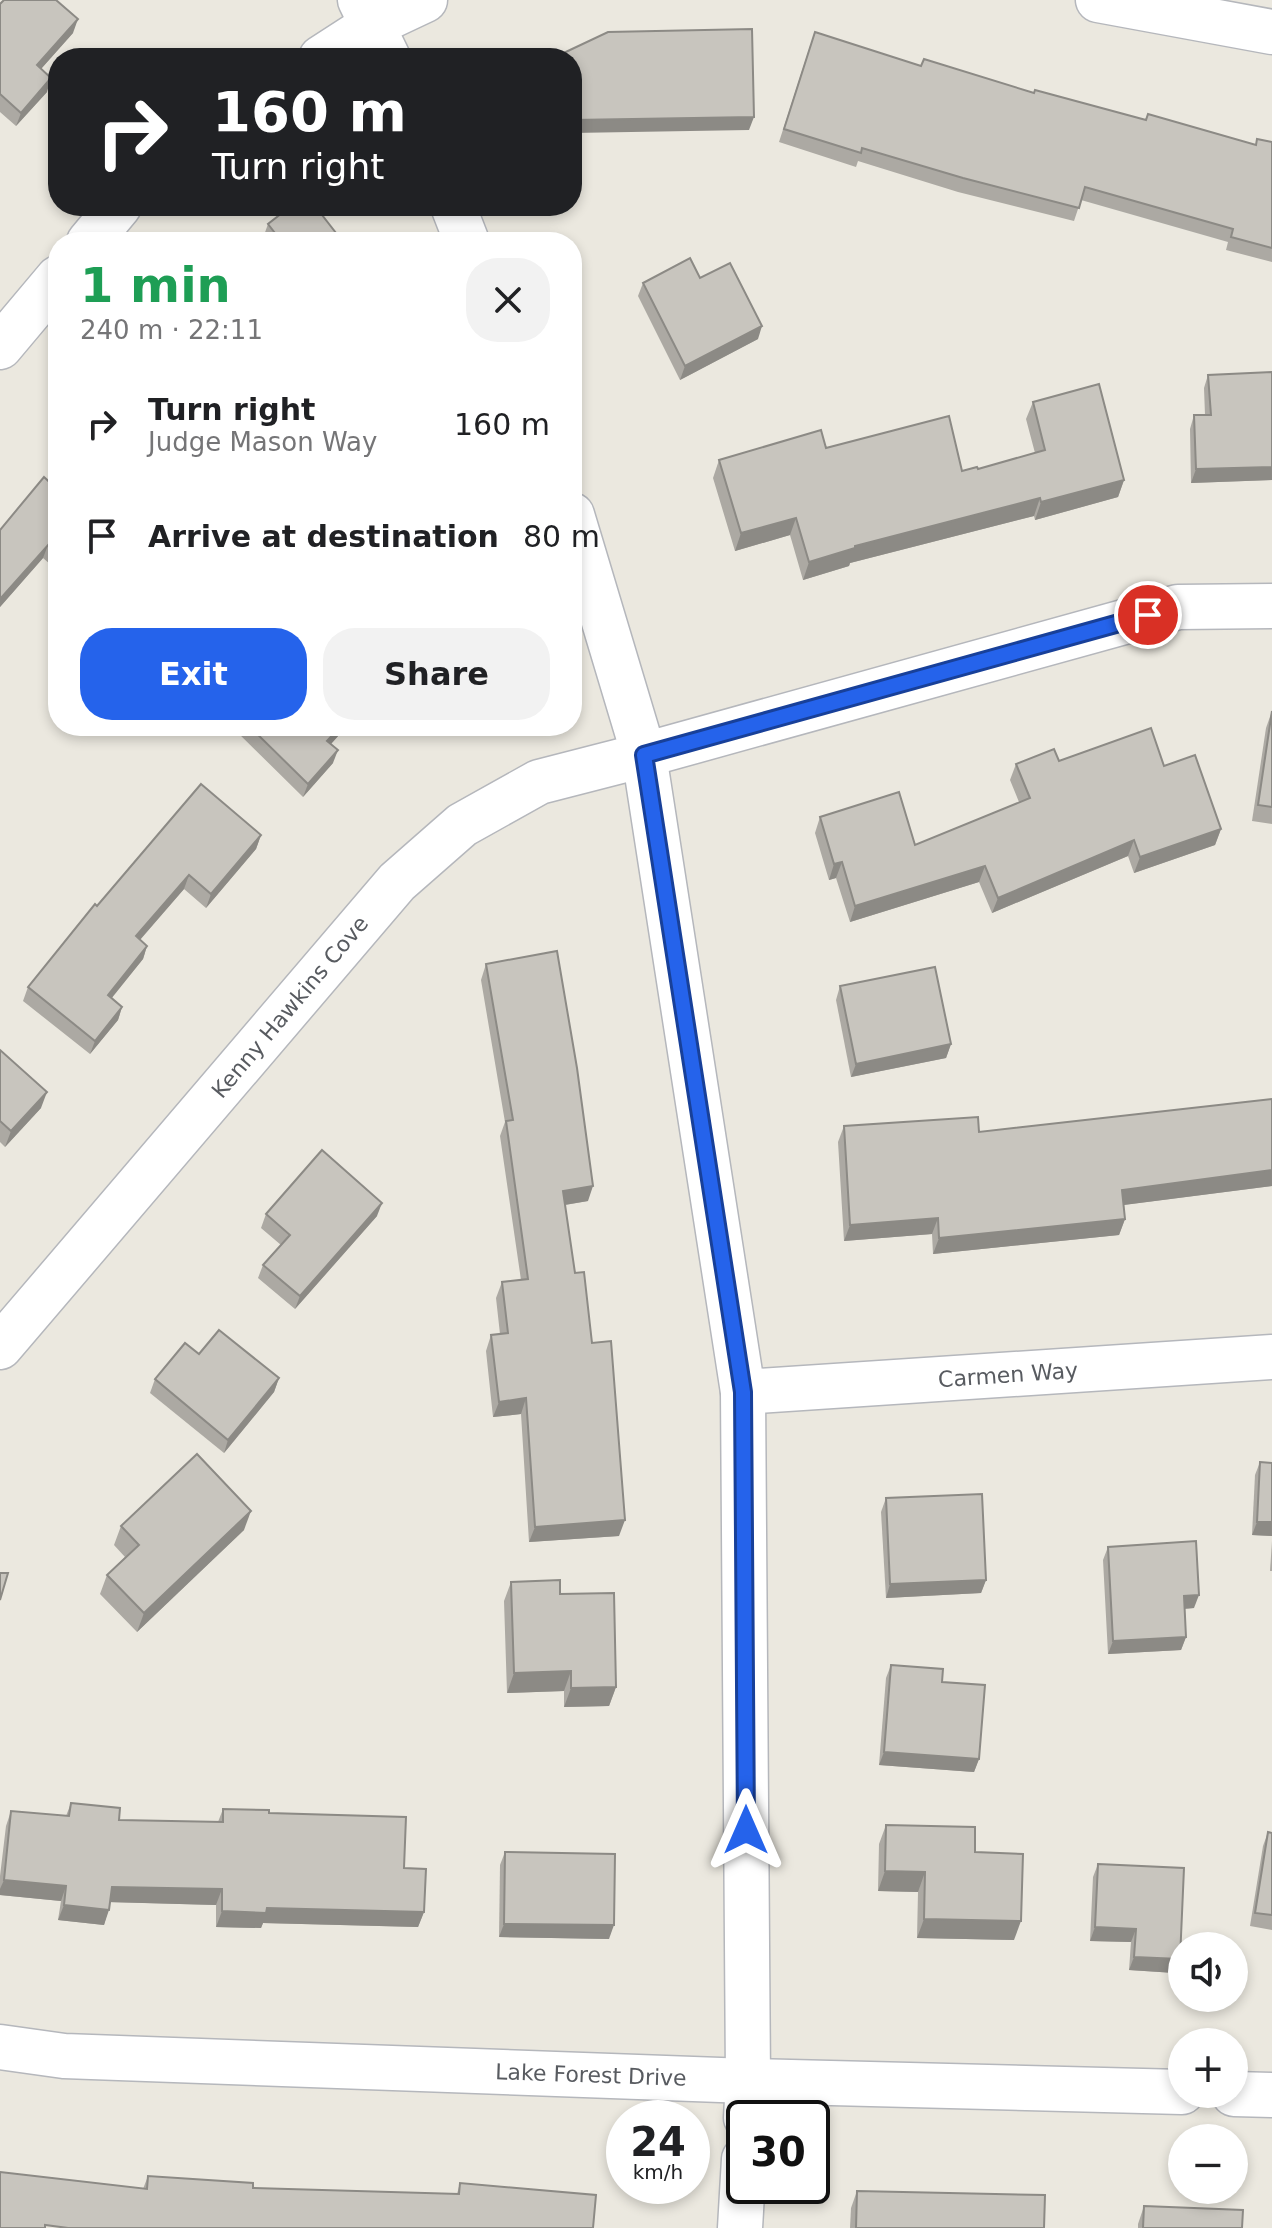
<!DOCTYPE html>
<html lang="en">
<head>
<meta charset="utf-8">
<style>
	body { margin:0; font-family:"DejaVu Sans",sans-serif; background:#f2f2f2; color:#202124; height:100vh; display:flex; flex-direction:column; font-size:30px; white-space:nowrap }
	* { box-sizing:border-box; margin:0 }
	p { font-size:26px; color:#757577 }
	.icon { flex:none; width:44px; height:44px; fill:none; stroke:currentColor; stroke-width:2; stroke-linecap:round; stroke-linejoin:round }
	.map { position:relative; flex:1; overflow:hidden }
	.drawer { position:absolute; left:48px; top:232px; width:534px; height:504px; display:flex; flex-direction:column; background:#fff; border-radius:32px; box-shadow:0 4px 12px #0003 }
	.drawer>* { flex:none }
	.top-card { position:absolute; left:48px; top:48px; width:534px; height:168px; border-radius:32px; box-shadow:0 4px 12px #0003; background:#202124; color:#fff; overflow:hidden }
	.fabs { position:absolute; left:1168px; top:1932px; display:grid; gap:16px }
	.fabs a { display:grid; place-items:center; width:80px; height:80px; border-radius:50%; background:#fff; box-shadow:0 4px 12px #0003; font-size:40px }
	.speed { position:absolute; left:606px; top:2100px; display:flex; gap:16px; font-size:40px; font-weight:700; text-align:center }
	.speed>* { display:grid; place-content:center; width:104px; height:104px; border-radius:50%; background:#fff; box-shadow:0 4px 12px #0003; line-height:1 }
	.speed small { font-size:20px; font-weight:400 }
	.speed .limit { border:4px solid #111; border-radius:12px; background:#fff; color:#111 }
	.pin { position:absolute; display:grid; place-items:center; width:68px; height:68px; color:#fff; margin:-34px; border:4px solid #fff; border-radius:50%; box-shadow:0 2px 8px #0007 }
	.me { position:absolute; width:88px; margin:-44px; rotate:0deg; stroke-linejoin:round; filter:drop-shadow(0 0 6px #0008) }
	.turn { display:flex; align-items:center; gap:28px; height:168px; padding:0 32px; font-size:36px }
	.turn .icon { width:104px; height:104px; stroke-width:2.5 }
	.turn b { display:block; font-size:56px; line-height:68px }
	.round { display:grid; place-items:center; flex:none; width:84px; height:84px; border-radius:32px; background:#f2f2f2 }
	.headline { display:flex; align-items:center; justify-content:space-between; height:136px; padding:0 32px }
	h1 { font-size:48px; font-weight:600; line-height:60px; color:#1e9e55 }
	.primary-button { display:flex; gap:16px; margin-top:auto; padding:16px 32px }
	.primary-button a { flex:1; height:92px; border-radius:32px; background:#2563eb; color:#fff; font-size:32px; font-weight:600; line-height:92px; text-align:center }
	.primary-button a+a { background:#f2f2f2; color:#202124 }
	ul { padding:0; list-style:none }
	li { display:flex; align-items:center; gap:24px; height:112px; padding:0 32px }
	li div { flex:1 }
	li b { display:block; font-size:30px }
	li em { font-style:normal }
	.map>svg:first-child { display:block }
</style>
</head>
<body>
<div class="map">
<svg width="1272" height="2228" viewBox="0 0 1272 2228">
	<rect width="100%" height="100%" fill="#ebe8df"/>
	<g fill="none" stroke-linecap="round" stroke-linejoin="round">
		<defs>
			<g id="street">
				<polyline points="360,0 388,58"/>
				<polyline points="1098,0 1272,32"/>
				<polyline points="321,58 372,25 425,0"/>
				<polyline points="453,206 467,242"/>
				<polyline points="89,242 119,206"/>
				<polyline points="0,347 58,278"/>
				<polyline points="572,515 644,755 743,1392 748,2081 746,2118"/>
				<polyline points="0,1347 397,882 462,825 539,782 644,755 1178,607 1272,606"/>
				<polyline points="743,1392 1272,1357"/>
				<polyline points="0,2047 64,2056 748,2081 1182,2092"/>
				<polyline points="1234,2094 1272,2095"/>
				<polyline points="740,2228 744,2159"/>
			</g>
		</defs>
		<use href="#street" stroke="#b5b7bc" stroke-width="47"/>
		<use href="#street" stroke="#fff" stroke-width="44"/>
	</g>
	<g fill="#aca9a3">
		<polygon points="0,4 73,33 41,69 47,92 16,126 0,112"/>
		<polygon points="810,46 921,66 1146,120 1255,145 1272,142 1272,262 1226,250 1228,242 1081,200 1074,221 958,192 858,161 856,167 779,142"/>
		<polygon points="268,224 343,242 266,242 263,238"/>
		<polygon points="700,278 758,339 680,380 638,296 643,283"/>
		<polygon points="1272,372 1272,480 1191,483 1190,429 1194,415 1205,415 1204,388 1208,375"/>
		<polygon points="1033,402 1124,480 1118,497 1035,520 1034,516 850,563 849,566 803,580 790,535 735,551 713,478 719,460 826,448 962,471 978,469 1035,453 1026,419"/>
		<polygon points="58,486 58,571 43,558 0,607 0,530"/>
		<polygon points="1272,711 1272,824 1252,821 1266,728"/>
		<polygon points="232,726 347,726 331,744 333,763 303,797 232,727"/>
		<polygon points="1059,761 1164,766 1221,829 1215,845 1134,873 1128,856 992,913 979,882 850,922 836,878 829,880 815,833 820,817 915,845 1019,802 1010,780 1016,764"/>
		<polygon points="261,835 256,849 206,908 184,889 140,940 147,946 143,959 111,998 122,1007 118,1020 90,1054 23,1001 28,987 97,906"/>
		<polygon points="486,964 588,1201 565,1205 575,1273 592,1343 619,1536 529,1542 521,1414 493,1417 486,1351 491,1335 500,1334 496,1298 502,1282 521,1280 500,1136 505,1122 481,980"/>
		<polygon points="840,986 951,1044 946,1058 851,1077 836,1000"/>
		<polygon points="0,1050 41,1108 5,1147 0,1142"/>
		<polygon points="844,1126 979,1132 1272,1186 1123,1205 1125,1219 1119,1235 933,1254 932,1234 844,1241 838,1142"/>
		<polygon points="266,1214 377,1216 295,1309 258,1278 263,1265 281,1245 261,1228"/>
		<polygon points="199,1354 279,1378 274,1392 224,1453 150,1393 155,1379"/>
		<polygon points="1260,1462 1272,1536 1252,1535 1255,1475"/>
		<polygon points="886,1498 986,1580 981,1593 886,1598 881,1512"/>
		<polygon points="121,1526 244,1530 137,1632 100,1594 107,1575 125,1557 114,1545"/>
		<polygon points="1272,1541 1272,1571 1270,1571"/>
		<polygon points="1108,1547 1194,1608 1185,1609 1186,1637 1181,1650 1108,1654 1103,1560"/>
		<polygon points="511,1582 560,1594 616,1687 609,1706 564,1707 564,1691 507,1693 504,1601"/>
		<polygon points="891,1665 942,1682 979,1759 974,1772 879,1765 886,1678"/>
		<polygon points="71,1803 119,1820 218,1822 223,1809 269,1813 404,1868 424,1912 418,1927 263,1923 261,1928 216,1927 216,1905 110,1902 104,1925 58,1920 61,1901 0,1895 0,1876 6,1826 11,1811 66,1816"/>
		<polygon points="886,1825 975,1852 1014,1940 917,1938 918,1892 878,1891 879,1844"/>
		<polygon points="1268,1832 1272,1833 1272,1930 1250,1926 1263,1846"/>
		<polygon points="505,1852 609,1939 499,1937 500,1865"/>
		<polygon points="1098,1864 1175,1973 1129,1970 1131,1942 1090,1941 1093,1877"/>
		<polygon points="148,2176 253,2188 457,2194 460,2183 593,2228 143,2189"/>
		<polygon points="857,2191 1044,2228 850,2228 851,2208"/>
		<polygon points="1144,2206 1242,2228 1138,2228 1138,2224"/>
	</g>
	<g fill="#8c8a85">
		<polygon points="78,19 73,33 32,79 37,65"/>
		<polygon points="51,78 47,92 16,126 21,113"/>
		<polygon points="754,117 749,130 572,133 572,120"/>
		<polygon points="762,326 758,339 680,380 685,366"/>
		<polygon points="1272,467 1272,480 1191,483 1196,469"/>
		<polygon points="1124,480 1118,497 1035,520 1041,502"/>
		<polygon points="1040,498 1034,516 850,563 849,566 803,580 809,562 855,546"/>
		<polygon points="796,518 790,535 735,551 741,533"/>
		<polygon points="48,545 43,558 0,607 0,599"/>
		<polygon points="341,726 347,726 322,754 327,741"/>
		<polygon points="338,750 333,763 303,797 308,784"/>
		<polygon points="1221,829 1215,845 1134,873 1140,857"/>
		<polygon points="261,835 256,849 206,908 211,894"/>
		<polygon points="1134,840 1128,856 992,913 998,898"/>
		<polygon points="842,862 836,878 829,880 834,864"/>
		<polygon points="985,866 979,882 850,922 855,906"/>
		<polygon points="189,875 184,889 131,950 136,936"/>
		<polygon points="147,946 143,959 103,1009 108,995"/>
		<polygon points="122,1007 118,1020 90,1054 95,1041"/>
		<polygon points="951,1044 946,1058 851,1077 856,1064"/>
		<polygon points="47,1092 41,1108 5,1147 11,1131"/>
		<polygon points="1272,1170 1272,1186 1116,1206 1122,1190"/>
		<polygon points="593,1186 588,1201 558,1206 563,1191"/>
		<polygon points="382,1203 377,1216 295,1309 300,1296"/>
		<polygon points="938,1218 932,1234 844,1241 850,1225"/>
		<polygon points="1125,1219 1119,1235 933,1254 939,1238"/>
		<polygon points="279,1378 274,1392 224,1453 228,1440"/>
		<polygon points="526,1398 521,1414 493,1417 499,1402"/>
		<polygon points="251,1511 244,1530 137,1632 144,1613"/>
		<polygon points="625,1520 619,1536 529,1542 535,1527"/>
		<polygon points="1257,1522 1272,1522 1272,1536 1252,1535"/>
		<polygon points="986,1580 981,1593 886,1598 890,1584"/>
		<polygon points="1199,1595 1194,1608 1179,1609 1184,1596"/>
		<polygon points="1186,1637 1181,1650 1108,1654 1113,1641"/>
		<polygon points="571,1671 564,1691 507,1693 514,1673"/>
		<polygon points="616,1687 609,1706 564,1707 571,1688"/>
		<polygon points="884,1752 979,1759 974,1772 879,1765"/>
		<polygon points="885,1871 925,1872 918,1892 878,1891"/>
		<polygon points="4,1880 66,1886 61,1901 0,1895 0,1889"/>
		<polygon points="112,1887 222,1889 216,1905 106,1902"/>
		<polygon points="64,1905 109,1910 104,1925 58,1920"/>
		<polygon points="267,1908 424,1912 418,1927 263,1923 261,1928 216,1927 222,1911"/>
		<polygon points="924,1919 1021,1921 1014,1940 917,1938"/>
		<polygon points="504,1924 614,1925 609,1939 499,1937"/>
		<polygon points="1095,1927 1136,1929 1131,1942 1090,1941"/>
		<polygon points="1134,1957 1180,1959 1175,1973 1129,1970"/>
	</g>
	<g fill="#c8c5be" stroke="#8c8a85" stroke-width="2">
		<polygon points="4,0 56,0 78,19 37,65 51,78 21,113 0,94 0,4"/>
		<polygon points="752,29 754,117 572,120 572,58 553,58 608,32"/>
		<polygon points="815,32 921,66 924,59 1034,93 1035,90 1146,120 1148,114 1256,145 1257,139 1272,142 1272,248 1231,237 1233,229 1085,187 1079,208 963,178 862,148 861,153 784,129"/>
		<polygon points="291,206 315,206 343,242 282,242 268,224"/>
		<polygon points="690,258 700,278 730,263 762,326 685,366 643,283"/>
		<polygon points="1272,372 1272,467 1196,469 1194,415 1211,415 1208,375"/>
		<polygon points="1099,384 1124,480 1041,502 1040,498 855,546 855,548 809,562 796,518 741,533 719,460 821,430 826,448 949,416 962,471 977,467 978,469 1045,450 1033,402"/>
		<polygon points="44,477 56,488 58,486 58,553 48,545 0,599 0,530"/>
		<polygon points="1272,711 1272,807 1258,805"/>
		<polygon points="249,726 341,726 327,741 338,750 308,784"/>
		<polygon points="1151,728 1164,766 1195,755 1221,829 1140,857 1134,840 998,898 985,866 855,906 842,862 834,864 820,817 899,792 915,845 1030,798 1016,764 1054,749 1059,761"/>
		<polygon points="201,784 261,835 211,894 189,875 136,936 147,946 108,995 122,1007 95,1041 28,987 95,904 97,906"/>
		<polygon points="557,951 577,1068 593,1186 563,1191 575,1273 584,1272 592,1343 611,1341 625,1520 535,1527 526,1398 499,1402 491,1335 508,1333 502,1282 528,1279 506,1121 513,1120 486,964"/>
		<polygon points="935,967 951,1044 856,1064 840,986"/>
		<polygon points="0,1050 47,1092 11,1131 0,1121"/>
		<polygon points="1272,1099 1272,1170 1122,1190 1125,1219 939,1238 938,1218 850,1225 844,1126 978,1117 979,1132"/>
		<polygon points="322,1150 382,1203 300,1296 263,1265 290,1235 266,1214"/>
		<polygon points="219,1330 279,1378 228,1440 155,1379 185,1343 199,1354"/>
		<polygon points="197,1454 251,1511 144,1613 107,1575 139,1545 121,1526"/>
		<polygon points="1260,1462 1272,1463 1272,1522 1257,1522"/>
		<polygon points="982,1494 986,1580 890,1584 886,1498"/>
		<polygon points="1196,1541 1199,1595 1184,1596 1186,1637 1113,1641 1108,1547"/>
		<polygon points="0,1573 8,1573 0,1600"/>
		<polygon points="560,1580 560,1594 614,1593 616,1687 571,1688 571,1671 514,1673 511,1582"/>
		<polygon points="891,1665 943,1669 942,1682 985,1685 979,1759 884,1752"/>
		<polygon points="71,1803 120,1808 119,1820 223,1822 223,1809 269,1810 269,1813 406,1817 404,1868 426,1869 424,1912 267,1908 266,1913 222,1911 222,1889 112,1887 109,1910 64,1905 66,1886 4,1880 11,1811 69,1816"/>
		<polygon points="886,1825 975,1827 975,1852 1023,1854 1021,1921 924,1919 925,1872 885,1871"/>
		<polygon points="1268,1832 1272,1833 1272,1915 1255,1913"/>
		<polygon points="505,1852 615,1854 614,1925 504,1924"/>
		<polygon points="1098,1864 1184,1868 1180,1959 1134,1957 1136,1929 1095,1927"/>
		<polygon points="0,2172 147,2189 148,2176 253,2183 253,2188 459,2194 460,2183 596,2195 593,2228 68,2228 45,2225 45,2228 0,2228"/>
		<polygon points="857,2191 1045,2195 1044,2228 856,2228"/>
		<polygon points="1144,2206 1243,2210 1242,2228 1143,2228"/>
	</g>
	<g fill="none" stroke-linecap="round" stroke-linejoin="round">
		<defs>
			<polyline id="route" points="746,1830 743,1392 644,755 1148,615"/>
		</defs>
		<use href="#route" stroke="#184099" stroke-width="20"/>
		<use href="#route" stroke="#2563eb" stroke-width="14"/>
	</g>
	<g text-anchor="middle" dominant-baseline="central" stroke-width="7" stroke-linejoin="round" paint-order="stroke">
		<g font-size="22" fill="#585b60" stroke="#fff">
			<text transform="translate(290 1007) rotate(-50)">Kenny Hawkins Cove</text>
			<text transform="translate(1008 1375) rotate(-4)">Carmen Way</text>
			<text transform="translate(591 2075) rotate(2)">Lake Forest Drive</text>
		</g>
	</g>
</svg>
<div class="fabs">
<a><svg class="icon" aria-label="sound" viewBox="0 0 24 24"><path d="M4 9h4l5-4v14l-5-4H4zM17 9q2 3 0 6"/></svg></a>
<a>+</a>
<a>−</a>
</div>
<div class="speed"><div>24<small>km/h</small></div><div class="limit">30</div></div>
<div class="pin" style="left:1148px;top:615px;background:#d93025"><svg class="icon" aria-label="arrive" viewBox="0 0 24 24"><path d="M6 21V4h12l-3 4 3 4H6"/></svg></div>
<svg class="me" style="left:746px;top:1830px" viewBox="-20 -20 40 40"><path d="M0-17L14 15 0 8-14 15z" fill="#2563eb" stroke="#fff" stroke-width="4"/></svg>
<div class="top-card">
<div class="turn"><svg class="icon" aria-label="right" viewBox="0 0 24 24"><path d="M7 20v-9h11M14 6l5 5-5 5"/></svg><div><b>160 m</b>Turn right</div></div>
</div>
<section class="drawer">
<div class="headline"><div><h1>1 min</h1><p>240 m · 22:11</p></div><a class="round"><svg class="icon" aria-label="close" viewBox="0 0 24 24"><path d="M6 6l12 12M18 6L6 18"/></svg></a></div>
<ul>
<li><svg class="icon" aria-label="right" viewBox="0 0 24 24"><path d="M7 20v-9h11M14 6l5 5-5 5"/></svg><div><b>Turn right</b><p>Judge Mason Way</p></div><em>160 m</em></li>
<li><svg class="icon" aria-label="arrive" viewBox="0 0 24 24"><path d="M6 21V4h12l-3 4 3 4H6"/></svg><div><b>Arrive at destination</b></div><em>80 m</em></li>
</ul>
<div class="primary-button"><a>Exit</a><a>Share</a></div>
</section>
</div>
</body>
</html>
